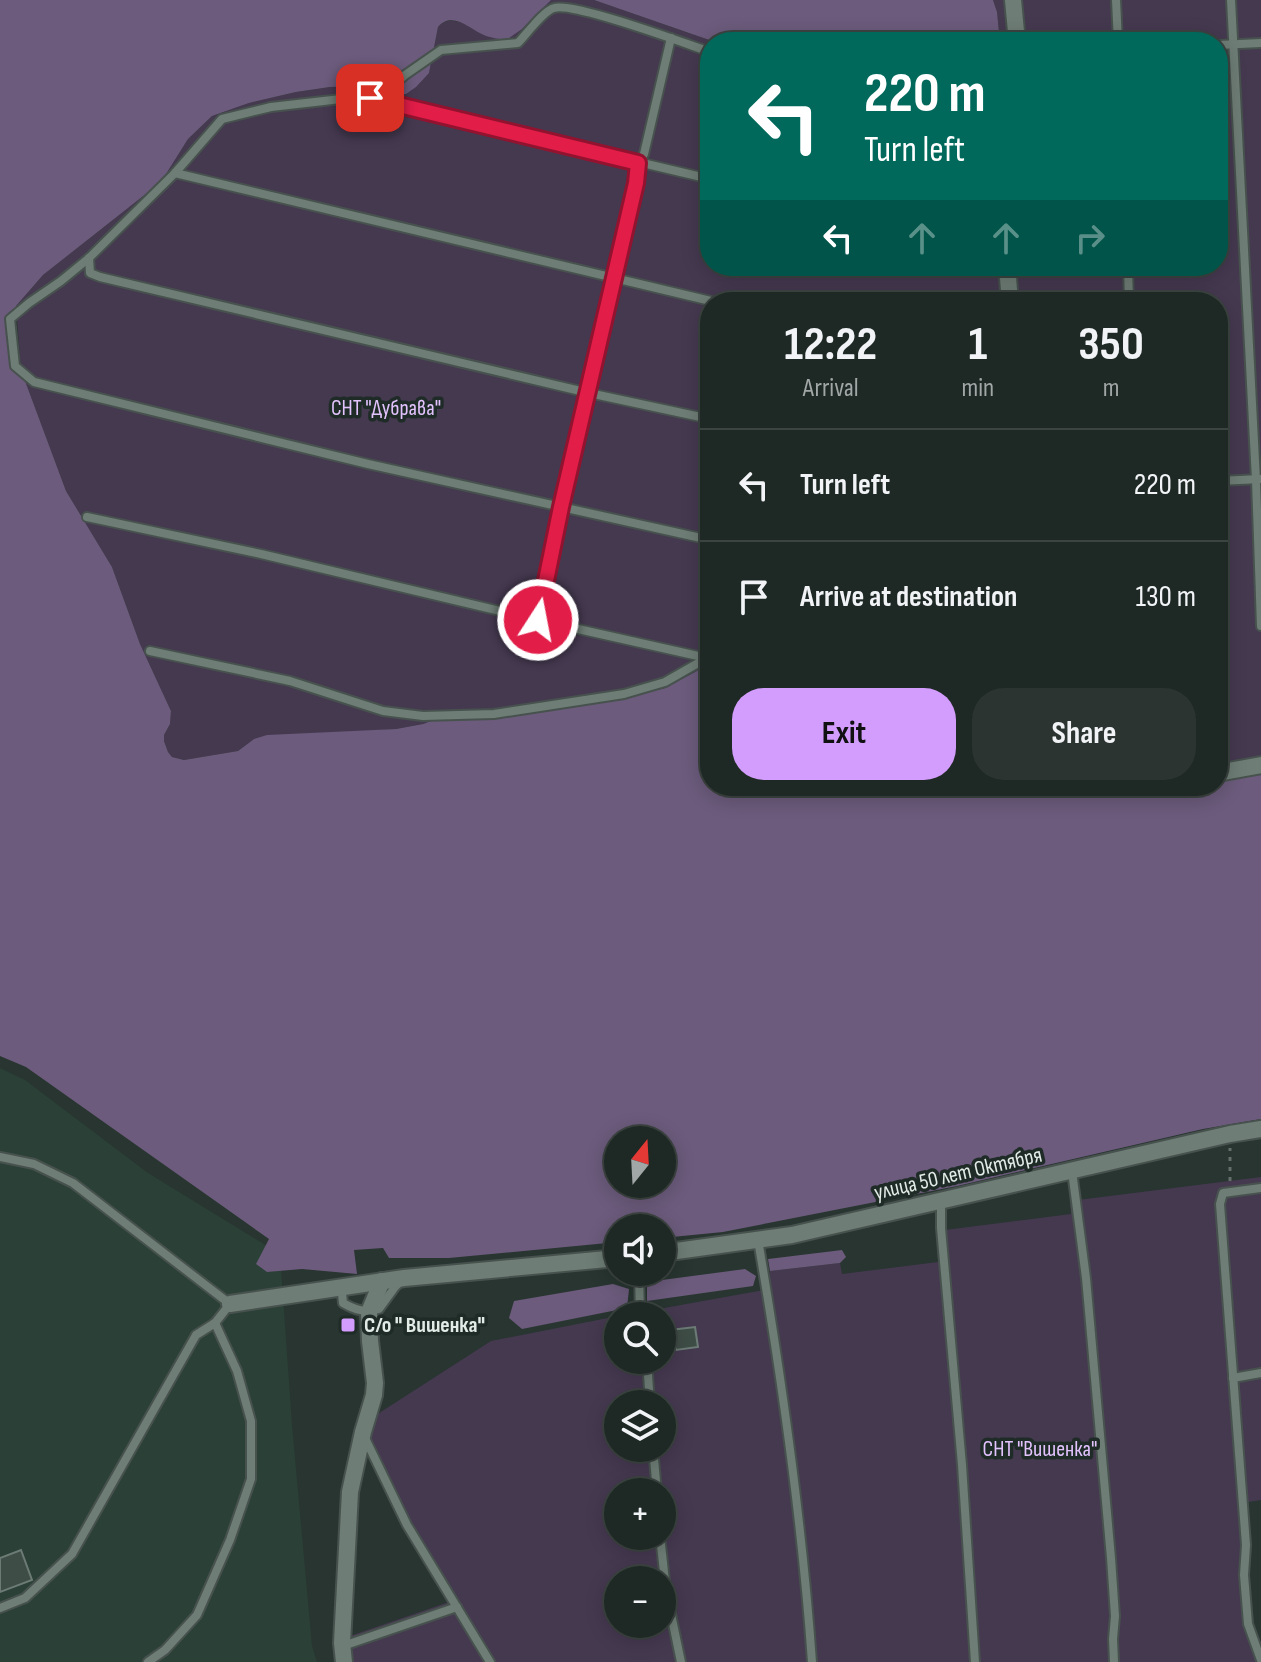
<!DOCTYPE html>
<html lang="en">
<head>
<meta charset="utf-8">
<style>
	body { margin:0; font-family:"Sofia Sans Condensed",sans-serif; background:#2b3431; color:#f1f3f6; height:100vh; display:flex; flex-direction:column; font-size:30px; white-space:nowrap }
	* { box-sizing:border-box; margin:0 }
	p { font-size:26px; color:#a1a6a6 }
	.icon { flex:none; width:44px; height:44px; fill:none; stroke:currentColor; stroke-width:2; stroke-linecap:round; stroke-linejoin:round }
	.map { position:relative; flex:1; overflow:hidden }
	.sheet { position:absolute; left:700px; top:292px; width:528px; height:504px; display:flex; flex-direction:column; background:#1e2824; border-radius:32px; box-shadow:0 4px 20px #0003,0 0 0 2px #3c4441 }
	.sheet>* { flex:none }
	.guide { position:absolute; left:700px; top:32px; width:528px; height:244px; border-radius:32px; box-shadow:0 4px 20px #0003,0 0 0 2px #3c4441; background:#00695c; color:#fff; overflow:hidden }
	.needle { width:52px; rotate:18deg }
	.buttons { position:absolute; left:604px; top:1126px; display:grid; gap:16px }
	.buttons a { display:grid; place-items:center; width:72px; height:72px; border-radius:50%; background:#1e2824; box-shadow:0 4px 20px #0003,0 0 0 2px #3c4441; font-size:40px }
	.pin { position:absolute; display:grid; place-items:center; width:68px; height:68px; color:#fff; margin:-34px; border-radius:16px; box-shadow:0 4px 12px #0006 }
	.me { position:absolute; width:88px; margin:-44px; rotate:11deg; stroke-linejoin:round; filter:drop-shadow(0 0 6px #0008) }
	.turn { display:flex; align-items:center; gap:28px; height:168px; padding:0 32px; font-size:36px }
	.turn .icon { width:104px; height:104px; stroke-width:2.5 }
	.turn b { display:block; font-size:56px; line-height:68px }
	.lanes { display:flex; align-items:center; height:76px; padding:0 32px; background:#0003; justify-content:center; gap:40px; direction:ltr }
	.lanes .off { opacity:.35 }
	.eta { display:flex; justify-content:space-evenly; align-items:center; height:136px; text-align:center }
	.eta b { font-size:48px; font-weight:700; line-height:56px }
	.button { display:flex; gap:16px; margin-top:auto; padding:16px 32px }
	.button a { flex:1; height:92px; border-radius:32px; background:#d29dfd; color:#111; font-size:32px; font-weight:700; line-height:92px; text-align:center }
	.button a+a { background:#2b3431; color:#f1f3f6 }
	ul { padding:0; list-style:none }
	li { display:flex; align-items:center; gap:24px; height:112px; padding:0 32px; border-top:2px solid #3c4441 }
	li div { flex:1 }
	li b { display:block; font-size:30px }
	li em { font-style:normal }
	.map>svg:first-child { display:block }
</style>
</head>
<body>
<div class="map">
<svg width="1261" height="1662" viewBox="0 0 1261 1662">
	<rect width="100%" height="100%" fill="#283530"/>
	<polygon fill="#2b4037" points="0,1068 25,1080 148,1173 280,1254 292,1425 312,1646 317,1662 0,1662"/>
	<g fill="#453950" fill-rule="evenodd">
		<path d="M551,0H594L715,42H710V266H1218V42H1000L997,12L993,0H1261V768L1218,777V302H710V664L665,688L618,700L503,718H439L423,724L396,729L254,739L238,751L184,760L172,757L168,752L164,741V735L170,724L171,711L140,644L112,567L66,491L21,370L16,306L43,275L161,182L188,139L212,116L249,103L296,92L330,87L366,86L392,94L429,73L438,27C451,12 472,28 486,36Z"/>
		<path d="M1261,1177V1500L1248,1502L1251,1547L1248,1576L1253,1625L1261,1643V1662H348L347,1637L449,1602L403,1527L409,1520L368,1432L373,1417L491,1341L618,1316V1360H662V1316H620L769,1289L770,1271L840,1263L842,1274L938,1262L937,1231L1071,1214L1070,1201ZM618,1404H662V1448H618ZM618,1492H662V1536H618ZM618,1580H662V1624H618Z"/>
	</g>
	<g fill="#6c5b7c" fill-rule="evenodd">
		<path d="M0,0H551L522,29L506,40C500,39 492,38 486,36C470,30 453,10 438,27L429,73L416,87L406,94H392L366,86L330,87L296,92L249,103L212,116L188,139L161,182L43,275L16,306L15,319L21,370L66,491L112,567L140,644L171,711L170,724L164,735V741L168,752L172,757L184,760L238,751L254,739L267,735L396,729L423,724L439,718H503L618,700L665,688L710,664V786H1218V777L1261,768V1119L1203,1129L957,1186L723,1232L662,1238V1228H618V1242L449,1258H389L383,1248L354,1250L357,1274L302,1269L267,1272L256,1264L269,1239L26,1067L0,1056ZM618,1140H662V1184H618Z"/>
		<polygon points="594,0 993,0 997,12 1000,42 715,42"/>
		<polygon points="842,1250 846,1257 840,1263 770,1271 768,1259"/>
		<polygon points="745,1269 756,1276 753,1286 647,1301 647,1282"/>
		<polygon points="613,1284 629,1289 627,1308 522,1329 509,1318 514,1301"/>
	</g>
	<g fill="#3f4d47" stroke="#6c7b75" stroke-width="2">
		<polygon points="695,1327 698,1347 676,1350 675,1344 662,1346 662,1331"/>
		<polygon points="21,1550 32,1580 0,1592 0,1558"/>
	</g>
	<g fill="none" stroke-linecap="round" stroke-linejoin="round">
		<defs>
			<g id="lane">
				<polyline points="1116,0 1118,42"/>
				<polyline points="1231,0 1256,480 1261,626"/>
				<polyline points="671,38 644,154 638,163 636,183 561,507 538,620 707,658"/>
				<polyline points="1218,45 1261,43"/>
				<path d="M710,52C684,43 574,2 554,8C543,11 526,35 518,43L441,50L405,75L382,95L370,98L341,99L271,107L222,119L175,173L89,258L61,281L29,303L10,319L15,366L34,382L368,464L710,540"/>
				<polyline points="372,99 710,179"/>
				<polyline points="175,173 715,302"/>
				<polyline points="89,258 90,273 100,277 589,393 710,419"/>
				<polyline points="1128,266 1129,302"/>
				<polyline points="1218,481 1261,479"/>
				<polyline points="87,517 261,554 538,620"/>
				<polyline points="150,651 290,681 383,711 423,716 494,714 624,694 665,682 707,658"/>
				<polyline points="0,1157 34,1164 73,1183 230,1304 215,1323 196,1335 72,1554 25,1598 0,1608"/>
				<polyline points="1072,1171 1086,1278 1111,1558 1115,1616 1113,1639 1114,1662"/>
				<polyline points="1261,1188 1223,1193 1220,1204 1246,1545 1244,1575 1248,1624 1261,1660"/>
				<polyline points="941,1201 941,1228 962,1465 975,1662"/>
				<path d="M758,1240C782,1380 802,1520 812,1662"/>
				<polyline points="639,1272 640,1316"/>
				<path d="M345,1289L342,1293L343,1303C355,1310 365,1313 379,1309L395,1287L401,1281"/>
				<polyline points="647,1360 650,1404"/>
				<polyline points="1233,1378 1261,1373"/>
				<polyline points="364,1436 407,1525 490,1662"/>
				<polyline points="653,1448 657,1492"/>
				<polyline points="660,1536 666,1590 681,1662"/>
				<polyline points="343,1646 457,1607"/>
				<polyline points="148,1662 165,1650 197,1615 230,1540 251,1479 251,1421 237,1371 215,1323"/>
			</g>
			<g id="street">
				<polyline points="1013,0 1017,42"/>
				<polyline points="1007,266 1010,302"/>
				<polyline points="1218,773 1261,765"/>
				<polyline points="662,1253 792,1235 1230,1134 1261,1129"/>
				<polyline points="230,1304 404,1278 618,1258"/>
				<polyline points="344,1662 342,1643 350,1492 363,1432 374,1395 375,1383 370,1341 369,1312 382,1281"/>
			</g>
		</defs>
		<use href="#lane" stroke="#47524e" stroke-width="12"/>
		<use href="#street" stroke="#47524e" stroke-width="20"/>
		<polyline stroke="#646f6b" stroke-width="3" stroke-dasharray="4 6" stroke-linecap="butt" points="1230,1181 1230,1148"/>
		<use href="#lane" stroke="#6e7d76" stroke-width="8"/>
		<use href="#street" stroke="#6e7d76" stroke-width="16"/>
	</g>
	<g fill="none" stroke-linecap="round" stroke-linejoin="round">
		<defs>
			<polyline id="route" points="370,98 638,163 636,183 561,507 538,620"/>
		</defs>
		<use href="#route" stroke="#92132f" stroke-width="20"/>
		<use href="#route" stroke="#e11d48" stroke-width="14"/>
	</g>
	<rect fill="#d29dfd" stroke="#1e2b26" stroke-width="3" x="340" y="1317" width="16" height="16" rx="4"/>
	<g text-anchor="middle" dominant-baseline="central" stroke-width="7" stroke-linejoin="round" paint-order="stroke">
		<g font-size="22" fill="#e3c3fe" stroke="#1e2b26">
			<text x="386" y="408">СНТ "Дубрава"</text>
			<text x="1040" y="1449">СНТ "Вишенка"</text>
		</g>
		<g font-size="22" fill="#e3ebe7" stroke="#1e2b26">
			<text transform="translate(958 1174) rotate(-13)">улица 50 лет Октября</text>
		</g>
		<g font-size="22" font-weight="bold" fill="#e3ebe7" stroke="#1e2b26" text-anchor="start">
			<text x="364" y="1325">С/о " Вишенка"</text>
		</g>
	</g>
</svg>
<div class="buttons">
<a><svg class="needle" viewBox="-14 -14 28 28"><path d="M0-13l5 13h-10z" fill="#e53935"/><path d="M0 13l5-13h-10z" fill="#a1a6a6"/></svg></a>
<a><svg class="icon" aria-label="sound" viewBox="0 0 24 24"><path d="M4 9h4l5-4v14l-5-4H4zM17 9q2 3 0 6"/></svg></a>
<a><svg class="icon" aria-label="search" viewBox="0 0 24 24"><circle cx="10" cy="10" r="6"/><path d="M15 15l6 6"/></svg></a>
<a><svg class="icon" aria-label="layers" viewBox="0 0 24 24"><path d="M12 4l9 5-9 5-9-5zM3 14l9 5 9-5"/></svg></a>
<a>+</a>
<a>−</a>
</div>
<div class="pin" style="left:370px;top:98px;background:#d93025"><svg class="icon" aria-label="arrive" viewBox="0 0 24 24"><path d="M6 21V4h12l-3 4 3 4H6"/></svg></div>
<svg class="me" style="left:538px;top:620px" viewBox="-20 -20 40 40"><circle r="17" fill="#e11d48" stroke="#fff" stroke-width="3"/><path d="M0-11L8 9 0 5-8 9z" fill="#fff"/></svg>
<div class="guide">
<div class="turn"><svg class="icon" aria-label="left" viewBox="0 0 24 24"><path d="M17 20v-9H6M10 6l-5 5 5 5"/></svg><div><b>220 m</b>Turn left</div></div>
<div class="lanes"><svg class="icon" aria-label="left" viewBox="0 0 24 24"><path d="M17 20v-9H6M10 6l-5 5 5 5"/></svg><svg class="icon off" aria-label="ahead" viewBox="0 0 24 24"><path d="M12 20V5M6 11l6-6 6 6"/></svg><svg class="icon off" aria-label="ahead" viewBox="0 0 24 24"><path d="M12 20V5M6 11l6-6 6 6"/></svg><svg class="icon off" aria-label="right" viewBox="0 0 24 24"><path d="M7 20v-9h11M14 6l5 5-5 5"/></svg></div>
</div>
<section class="sheet">
<div class="eta">
<div><b>12:22</b><p>Arrival</p></div>
<div><b>1</b><p>min</p></div>
<div><b>350</b><p>m</p></div>
</div>
<ul>
<li><svg class="icon" aria-label="left" viewBox="0 0 24 24"><path d="M17 20v-9H6M10 6l-5 5 5 5"/></svg><div><b>Turn left</b></div><em>220 m</em></li>
<li><svg class="icon" aria-label="arrive" viewBox="0 0 24 24"><path d="M6 21V4h12l-3 4 3 4H6"/></svg><div><b>Arrive at destination</b></div><em>130 m</em></li>
</ul>
<div class="button"><a>Exit</a><a>Share</a></div>
</section>
</div>
</body>
</html>
